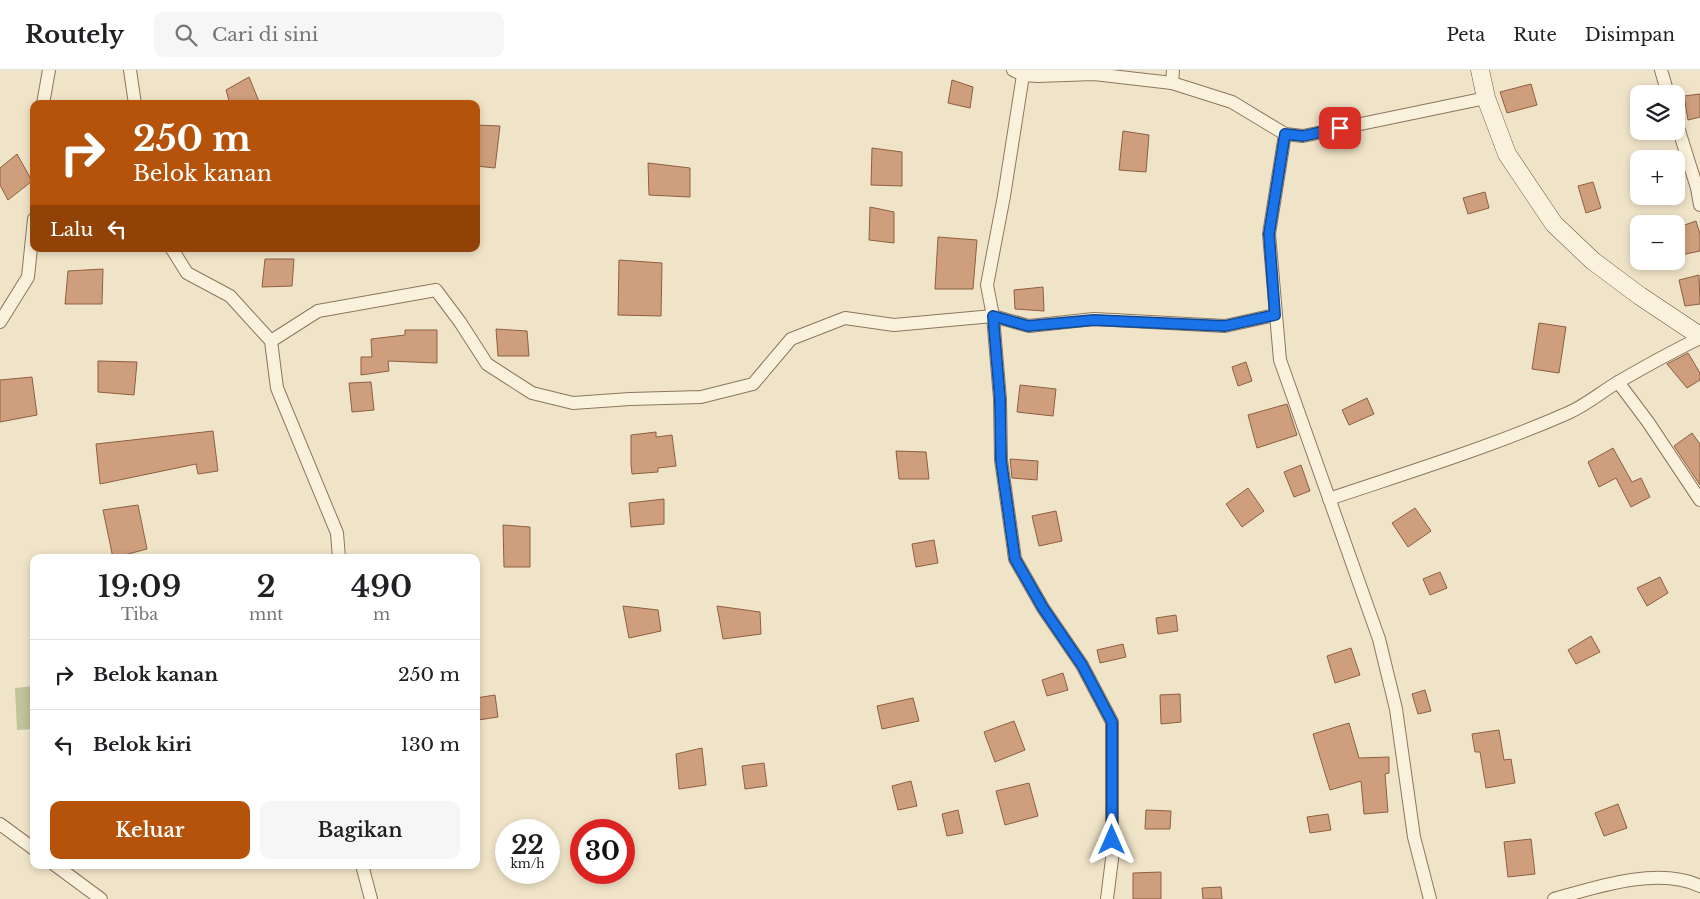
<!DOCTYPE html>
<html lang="id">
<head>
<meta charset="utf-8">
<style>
	body { margin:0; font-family:"Libre Baskerville",serif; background:#f6f6f6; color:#202124; height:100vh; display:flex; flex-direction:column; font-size:19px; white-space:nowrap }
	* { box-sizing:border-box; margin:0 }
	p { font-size:16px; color:#757577 }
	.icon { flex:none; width:28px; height:28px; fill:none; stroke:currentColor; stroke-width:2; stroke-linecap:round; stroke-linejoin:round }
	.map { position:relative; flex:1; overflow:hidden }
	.drawer { position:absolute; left:30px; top:484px; width:450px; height:315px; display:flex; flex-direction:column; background:#fff; border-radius:10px; box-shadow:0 2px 8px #0003 }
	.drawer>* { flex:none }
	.banner { position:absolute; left:30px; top:30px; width:450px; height:152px; border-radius:10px; box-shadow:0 2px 8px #0003; background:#b45309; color:#fff; overflow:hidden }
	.tools { position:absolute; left:1630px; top:15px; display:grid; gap:10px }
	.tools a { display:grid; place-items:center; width:55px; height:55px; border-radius:10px; background:#fff; box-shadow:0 2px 8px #0003; font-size:25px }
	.speed { position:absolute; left:495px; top:749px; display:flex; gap:10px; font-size:25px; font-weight:700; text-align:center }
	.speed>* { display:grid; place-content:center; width:65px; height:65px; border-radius:50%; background:#fff; box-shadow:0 2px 8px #0003; line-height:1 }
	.speed small { font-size:12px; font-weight:400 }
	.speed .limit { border:8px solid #d22; background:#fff; color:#111 }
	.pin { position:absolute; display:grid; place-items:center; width:42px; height:42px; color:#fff; margin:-21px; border-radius:10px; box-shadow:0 2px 8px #0006 }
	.me { position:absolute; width:55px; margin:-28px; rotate:0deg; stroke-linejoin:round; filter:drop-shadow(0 0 4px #0008) }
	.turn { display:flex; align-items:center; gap:18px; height:105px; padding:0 20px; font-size:22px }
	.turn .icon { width:65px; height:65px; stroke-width:2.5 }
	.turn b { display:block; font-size:35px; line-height:42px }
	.then { display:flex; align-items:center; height:48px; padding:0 20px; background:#0003; gap:10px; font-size:19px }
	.eta { display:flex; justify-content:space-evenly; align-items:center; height:85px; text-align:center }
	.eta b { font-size:30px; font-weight:600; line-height:35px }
	.button { display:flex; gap:10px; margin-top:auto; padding:10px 20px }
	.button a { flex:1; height:58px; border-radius:10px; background:#b45309; color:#fff; font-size:20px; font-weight:600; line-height:58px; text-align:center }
	.button a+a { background:#f6f6f6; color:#202124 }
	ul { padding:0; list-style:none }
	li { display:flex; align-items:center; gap:15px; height:70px; padding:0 20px; border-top:1px solid #e0e0e0 }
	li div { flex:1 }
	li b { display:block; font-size:19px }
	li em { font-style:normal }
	header { display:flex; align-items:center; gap:30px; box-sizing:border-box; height:70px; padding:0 25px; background:#fff; border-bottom:1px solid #e0e0e0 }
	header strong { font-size:24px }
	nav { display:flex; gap:28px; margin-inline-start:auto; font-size:18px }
	.search { width:350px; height:45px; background:#f6f6f6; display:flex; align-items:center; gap:12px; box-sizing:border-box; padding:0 18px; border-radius:10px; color:#757577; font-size:19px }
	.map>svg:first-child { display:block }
</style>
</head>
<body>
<header>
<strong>Routely</strong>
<div class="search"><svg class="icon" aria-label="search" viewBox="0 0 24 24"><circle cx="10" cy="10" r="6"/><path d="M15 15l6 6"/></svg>Cari di sini</div>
<nav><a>Peta</a><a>Rute</a><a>Disimpan</a></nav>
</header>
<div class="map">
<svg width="1700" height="829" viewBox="0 0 1700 829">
	<rect width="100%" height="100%" fill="#f0e4c8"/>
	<polygon fill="#bfc49a" points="34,616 34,659 17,660 15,618"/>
	<g fill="#cf9f7d" stroke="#8d5f41">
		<polygon points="249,7 260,34 230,34 226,20"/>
		<polygon points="952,10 973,17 970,38 948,33"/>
		<polygon points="1531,14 1537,35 1507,43 1500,22"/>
		<polygon points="1700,24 1700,47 1688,50 1684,26"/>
		<polygon points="476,55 500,56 495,98 476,96"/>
		<polygon points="1123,61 1149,65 1146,102 1119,100"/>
		<polygon points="872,78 902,82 902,116 871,115"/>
		<polygon points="17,84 32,111 8,130 0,115 0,98"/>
		<polygon points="648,93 690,98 690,127 649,125"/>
		<polygon points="1593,112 1601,138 1586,143 1578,116"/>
		<polygon points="1485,122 1489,138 1468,144 1463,128"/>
		<polygon points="870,137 894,142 894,173 869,170"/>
		<polygon points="1696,151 1700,164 1700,181 1676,186 1676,158"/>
		<polygon points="938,167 977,170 973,219 935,219"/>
		<polygon points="265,189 294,189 292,216 262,217"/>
		<polygon points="619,190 662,193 661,246 618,245"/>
		<polygon points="103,199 102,234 65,234 68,201"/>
		<polygon points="1699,205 1700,234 1685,236 1679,210"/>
		<polygon points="1043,217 1044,241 1015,239 1014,220"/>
		<polygon points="1539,253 1566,257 1559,303 1532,299"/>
		<polygon points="496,259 527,261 529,286 498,286"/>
		<polygon points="405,260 437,260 437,293 388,291 389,301 361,305 361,287 372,287 371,269 405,265"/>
		<polygon points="1688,283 1700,303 1700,310 1687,318 1667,294"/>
		<polygon points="98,291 137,292 134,325 98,322"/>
		<polygon points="1246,292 1252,311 1238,316 1232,297"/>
		<polygon points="32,307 37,345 0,352 0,310"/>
		<polygon points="371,312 374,340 352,342 349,313"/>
		<polygon points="1020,315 1056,319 1053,346 1017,342"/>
		<polygon points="1367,328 1374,344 1349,355 1342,340"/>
		<polygon points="1287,334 1297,365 1257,378 1248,345"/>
		<polygon points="213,361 218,401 198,404 196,394 100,414 96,374"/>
		<polygon points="656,362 656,367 672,365 676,396 658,398 658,402 632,404 631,394 631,365"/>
		<polygon points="1692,363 1700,374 1700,415 1674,376"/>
		<polygon points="1613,378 1632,412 1641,408 1650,427 1631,437 1616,408 1599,417 1588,392"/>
		<polygon points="896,381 926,382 929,409 899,409"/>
		<polygon points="1010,389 1038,391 1037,410 1012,408"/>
		<polygon points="1301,395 1310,421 1294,427 1284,402"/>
		<polygon points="1248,418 1264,441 1242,457 1226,434"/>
		<polygon points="664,429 664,454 631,457 629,433"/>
		<polygon points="138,435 147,479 113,488 103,440"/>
		<polygon points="1415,438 1431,461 1408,477 1392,453"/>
		<polygon points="1056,441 1062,471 1039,476 1032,446"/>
		<polygon points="503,455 530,457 530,497 504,497"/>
		<polygon points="934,470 938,493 916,497 912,474"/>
		<polygon points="1440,502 1447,518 1430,525 1423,509"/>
		<polygon points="1660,507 1668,523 1647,536 1637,518"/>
		<polygon points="623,536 658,540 661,561 629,568"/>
		<polygon points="717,536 760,542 761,564 723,569"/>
		<polygon points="1176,545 1178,561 1158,564 1156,548"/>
		<polygon points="1591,566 1600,582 1576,594 1568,580"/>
		<polygon points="1123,574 1126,587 1100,593 1097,580"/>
		<polygon points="1351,578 1360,605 1335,613 1327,586"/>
		<polygon points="1063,603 1068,620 1047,626 1042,610"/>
		<polygon points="1425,620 1431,641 1418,644 1412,624"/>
		<polygon points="1180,624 1181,652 1161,654 1160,625"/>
		<polygon points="495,625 498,647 478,650 476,628"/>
		<polygon points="913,628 919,651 882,659 877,636"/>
		<polygon points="1014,651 1025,680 995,692 984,662"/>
		<polygon points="1349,653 1359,688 1389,687 1389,703 1385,704 1388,742 1364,744 1361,711 1330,720 1313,664"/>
		<polygon points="1499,660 1504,690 1511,689 1515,713 1486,718 1480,682 1475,682 1472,664"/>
		<polygon points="702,678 706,715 679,719 676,684"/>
		<polygon points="764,693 767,716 745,719 742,696"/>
		<polygon points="911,711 917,736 898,740 892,716"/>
		<polygon points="1029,713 1038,746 1005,755 996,721"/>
		<polygon points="1618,734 1627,758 1604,766 1595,743"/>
		<polygon points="958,740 963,763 947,766 942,744"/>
		<polygon points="1146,740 1171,741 1170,759 1145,759"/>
		<polygon points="1328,744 1331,760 1310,763 1307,747"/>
		<polygon points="1531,769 1535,804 1508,807 1504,772"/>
		<polygon points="1161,802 1161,829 1133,829 1133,803"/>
		<polygon points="1221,817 1222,829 1203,829 1202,818"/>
	</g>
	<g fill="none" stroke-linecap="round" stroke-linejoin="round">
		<defs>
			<g id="street">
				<polyline points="130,0 135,34"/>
				<polyline points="1013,0 1023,5 1038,6 1094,4 1172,13 1232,32 1285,64 1303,66 1486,28"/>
				<polyline points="1661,0 1668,24"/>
				<polyline points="1023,5 1004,126 987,215 993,246 1000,329 1001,390 1015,489 1043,538 1082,595 1112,652 1112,789 1107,829"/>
				<polyline points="1172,13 1173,0"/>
				<polyline points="43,34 49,0"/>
				<polyline points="1676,51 1697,118 1700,135"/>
				<polyline points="1285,64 1269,164 1280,290 1379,569 1396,639 1414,767 1430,829"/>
				<polyline points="172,179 187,203 230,226 271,271 277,318 337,463 339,488"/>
				<polyline points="0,252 28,207 34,149"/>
				<polyline points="271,271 318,241 436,220 460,252 487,294 532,323 573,333 630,329 701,327 753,314 791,269 845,248 894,255 993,246 1029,256 1094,249 1225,256 1275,245"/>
				<polyline points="1618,312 1648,352 1700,430"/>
				<path d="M1329,429C1409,402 1491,377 1568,343C1587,335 1602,321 1620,311C1646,296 1673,281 1700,268"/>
				<polyline points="0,754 34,779"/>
				<polyline points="55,795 101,829"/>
				<polyline points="362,795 371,829"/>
				<path d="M1554,829C1596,817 1659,796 1700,816"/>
			</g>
			<polyline id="secondary" points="1480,0 1486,28 1507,84 1554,154 1593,191 1640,226 1700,266"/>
		</defs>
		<use href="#street" stroke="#8d765c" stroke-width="14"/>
		<use href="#secondary" stroke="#6f573f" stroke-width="19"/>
		<use href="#street" stroke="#faf1dc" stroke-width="12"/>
		<use href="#secondary" stroke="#faf1dc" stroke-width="18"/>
	</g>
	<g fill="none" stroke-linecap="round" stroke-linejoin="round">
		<defs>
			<polyline id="route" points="1112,770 1112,652 1082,595 1043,538 1015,489 1001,390 1000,329 993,246 1028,256 1094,250 1225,256 1275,245 1269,164 1285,64 1303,66 1340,58"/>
		</defs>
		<use href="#route" stroke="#114b97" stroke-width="12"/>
		<use href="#route" stroke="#1a73e8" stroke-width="9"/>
	</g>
</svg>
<div class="tools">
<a><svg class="icon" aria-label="layers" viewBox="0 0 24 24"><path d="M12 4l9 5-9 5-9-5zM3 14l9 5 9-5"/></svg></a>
<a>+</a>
<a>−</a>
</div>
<div class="speed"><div>22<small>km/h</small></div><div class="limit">30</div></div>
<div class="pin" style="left:1340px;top:58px;background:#d93025"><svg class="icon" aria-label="arrive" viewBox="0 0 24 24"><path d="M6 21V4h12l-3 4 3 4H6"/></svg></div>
<svg class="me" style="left:1112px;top:770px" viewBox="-20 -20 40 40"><path d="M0-17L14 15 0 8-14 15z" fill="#1a73e8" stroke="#fff" stroke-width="4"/></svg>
<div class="banner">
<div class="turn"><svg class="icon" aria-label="right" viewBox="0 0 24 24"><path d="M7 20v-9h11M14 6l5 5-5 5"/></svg><div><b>250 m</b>Belok kanan</div></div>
<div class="then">Lalu<svg class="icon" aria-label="left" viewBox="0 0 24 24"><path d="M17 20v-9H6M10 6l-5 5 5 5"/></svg></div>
</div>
<section class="drawer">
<div class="eta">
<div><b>19:09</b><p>Tiba</p></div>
<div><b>2</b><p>mnt</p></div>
<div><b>490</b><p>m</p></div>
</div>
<ul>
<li><svg class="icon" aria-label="right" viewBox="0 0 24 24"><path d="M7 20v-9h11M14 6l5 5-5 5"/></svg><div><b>Belok kanan</b></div><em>250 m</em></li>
<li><svg class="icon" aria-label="left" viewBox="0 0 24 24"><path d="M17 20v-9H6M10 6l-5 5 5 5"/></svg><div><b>Belok kiri</b></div><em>130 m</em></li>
</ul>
<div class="button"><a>Keluar</a><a>Bagikan</a></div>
</section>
</div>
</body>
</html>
